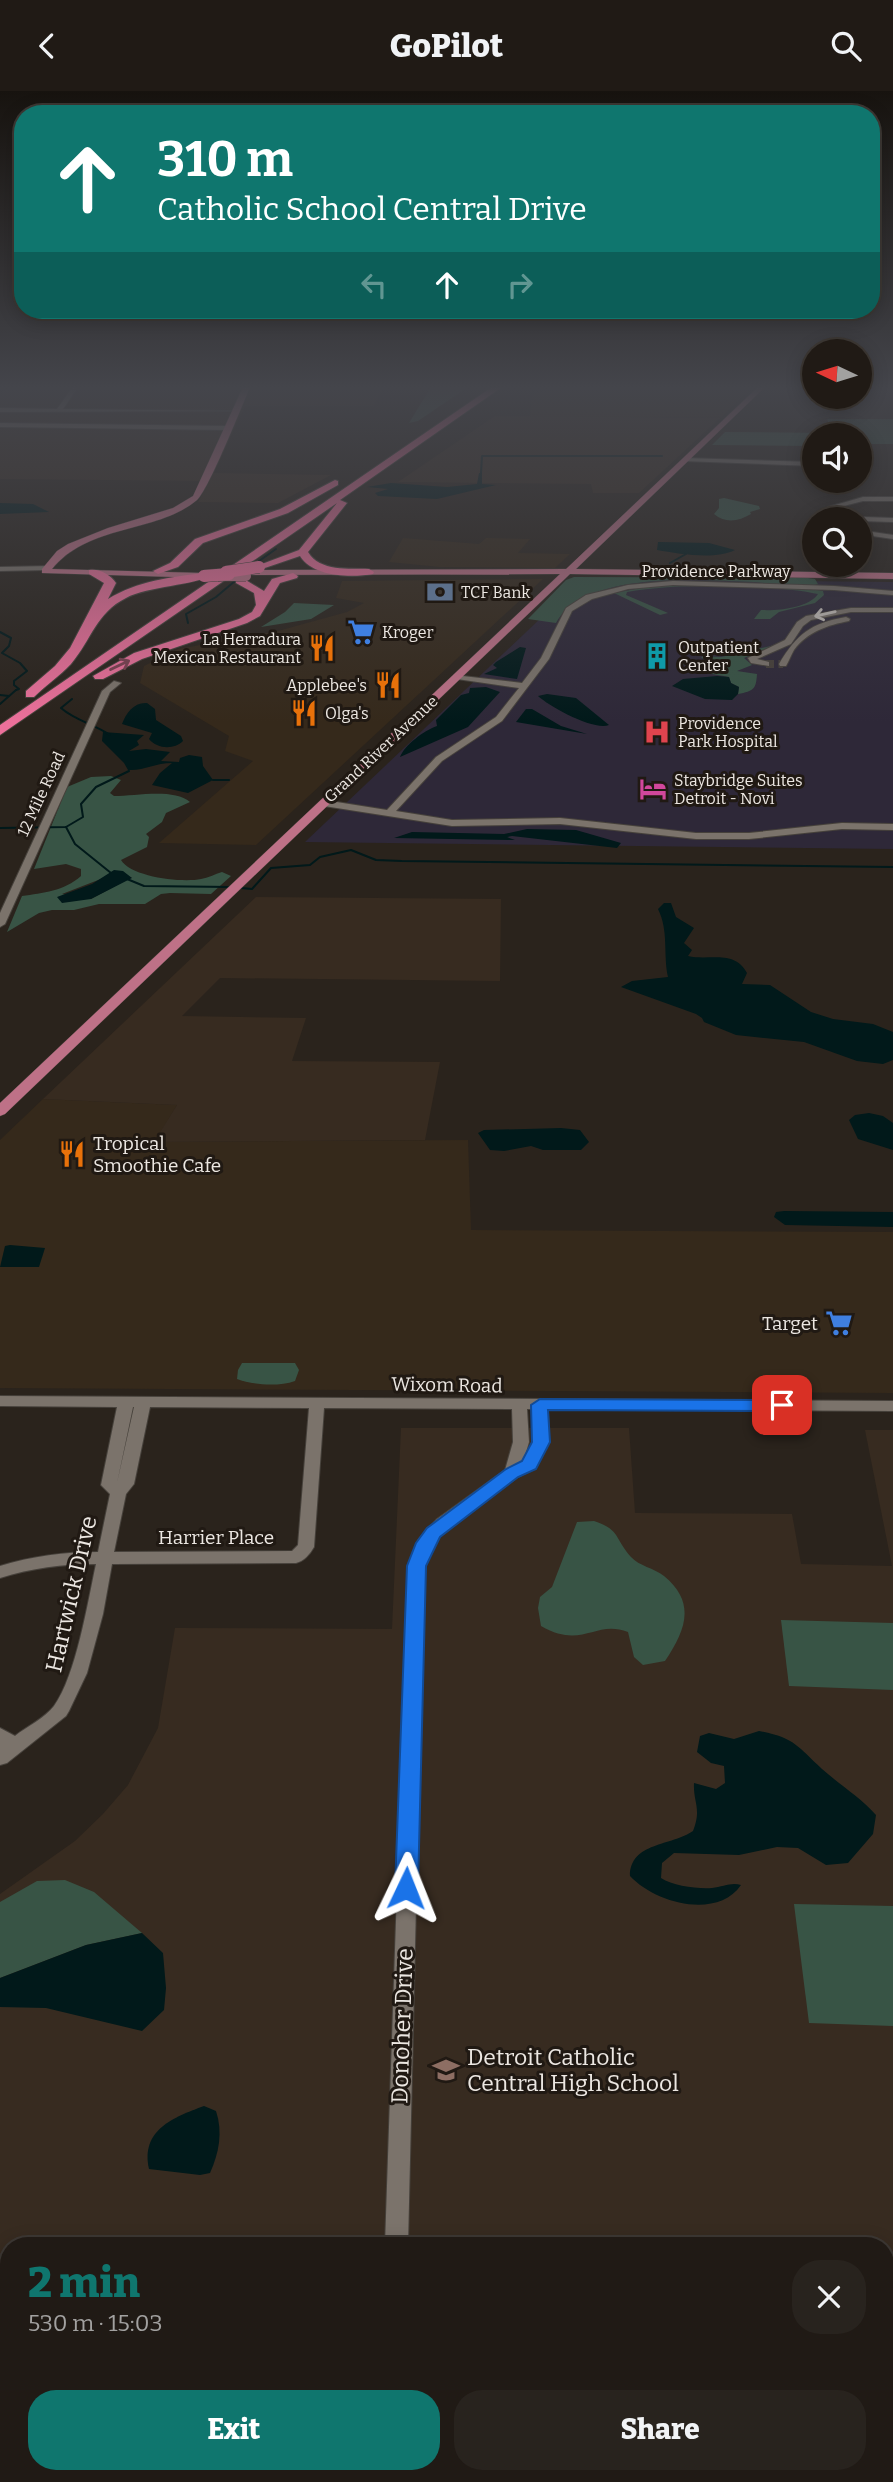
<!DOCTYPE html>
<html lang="en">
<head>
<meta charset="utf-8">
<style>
	body { margin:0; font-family:Bitter,serif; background:#28231e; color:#f1f3f6; height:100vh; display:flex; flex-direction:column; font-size:26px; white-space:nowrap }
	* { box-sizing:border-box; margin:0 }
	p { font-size:23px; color:#a2a1a0 }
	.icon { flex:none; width:38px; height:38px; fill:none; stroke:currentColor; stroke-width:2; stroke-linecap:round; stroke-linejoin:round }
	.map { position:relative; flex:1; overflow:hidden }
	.panel { position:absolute; left:0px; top:2146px; width:894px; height:247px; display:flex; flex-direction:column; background:#201a15; border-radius:28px 28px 0 0; box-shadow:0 4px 18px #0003,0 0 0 2px #3d3834 }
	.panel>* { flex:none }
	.banner { position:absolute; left:14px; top:14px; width:866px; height:214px; border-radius:28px; box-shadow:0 4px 18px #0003,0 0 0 2px #3d3834; background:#0f766e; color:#fff; overflow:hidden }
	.needle { width:46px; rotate:274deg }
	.fabs { position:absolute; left:802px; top:248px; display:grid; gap:14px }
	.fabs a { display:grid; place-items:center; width:70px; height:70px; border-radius:50%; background:#201a15; box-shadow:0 4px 18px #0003,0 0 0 2px #3d3834; font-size:35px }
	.pin { position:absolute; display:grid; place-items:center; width:60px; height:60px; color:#fff; margin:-30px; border-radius:14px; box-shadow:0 4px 10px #0006 }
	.me { position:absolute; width:77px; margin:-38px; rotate:2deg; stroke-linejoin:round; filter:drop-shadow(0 0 5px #0008) }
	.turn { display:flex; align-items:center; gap:24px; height:147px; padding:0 28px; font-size:32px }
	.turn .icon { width:91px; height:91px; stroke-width:2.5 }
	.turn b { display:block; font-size:49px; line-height:60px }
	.lanes { display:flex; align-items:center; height:66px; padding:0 28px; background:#0003; justify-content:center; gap:35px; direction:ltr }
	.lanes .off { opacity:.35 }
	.round { display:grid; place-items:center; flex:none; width:74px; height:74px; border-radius:28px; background:#28231e }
	.overview { display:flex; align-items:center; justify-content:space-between; height:119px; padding:0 28px }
	h1 { font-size:42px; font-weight:800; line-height:52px; color:#0f766e }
	.action { display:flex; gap:14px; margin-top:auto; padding:14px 28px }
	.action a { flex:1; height:80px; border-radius:28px; background:#0f766e; color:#fff; font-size:28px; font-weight:800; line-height:80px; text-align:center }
	.action a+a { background:#28231e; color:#f1f3f6 }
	header { display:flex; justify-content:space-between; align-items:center; height:91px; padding:0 28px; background:#201a15; font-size:32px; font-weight:800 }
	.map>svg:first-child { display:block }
</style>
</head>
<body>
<header><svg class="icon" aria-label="back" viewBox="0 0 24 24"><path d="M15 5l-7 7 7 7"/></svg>GoPilot<svg class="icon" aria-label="search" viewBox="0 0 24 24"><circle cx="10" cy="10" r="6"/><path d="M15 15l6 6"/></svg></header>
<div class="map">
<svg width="893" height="2391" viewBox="0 0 893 2391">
	<rect width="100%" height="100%" fill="#2a231c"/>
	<g fill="#35291b">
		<polygon points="552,296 752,296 720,327 530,325 532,303 552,300"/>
		<polygon points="403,447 479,453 486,447 530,448 518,462 570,463 555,477 440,476 389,471"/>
		<polygon points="543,488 256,754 159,752 253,670 225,660 229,645 140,592 144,575 178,558 278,540 347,521 364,512 336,507 342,490"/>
		<polygon points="43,1008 177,1014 155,1051 468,1049 471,1139 893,1141 893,1302 0,1297 0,1049"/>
	</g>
	<g fill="#372b20" fill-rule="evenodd">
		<polygon points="8,296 383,296 374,315 245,315 214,382 331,384 278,412 198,411 209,390 0,388 0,305"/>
		<polygon points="495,325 720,327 639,402 593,402 591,393 398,391"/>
		<polygon points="256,806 501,808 500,890 220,887 182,925 306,927 292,970 440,971 425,1049 154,1051 177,1014 43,1008"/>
		<path d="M401,1337H629L635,1422L792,1423L801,1473L892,1475L865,1339H893V2391H0V1803L75,1750L103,1723L128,1694L158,1637L175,1537L392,1538ZM9,2154H886V2384H9Z"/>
	</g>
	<polygon fill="#2e2838" points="582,488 893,491 893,758 305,751"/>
	<g fill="#385445" fill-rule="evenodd">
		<polygon points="431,296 468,296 418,330 409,332"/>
		<polygon points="827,328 893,328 893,353 864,353 865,356 859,356 859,345 814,345 814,355 712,354 725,341 833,342"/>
		<path d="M724,407L759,415L760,418L750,421L751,423C739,430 726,433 714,423L719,417V408Z"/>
		<path d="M574,486L808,487L815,488L818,493C800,500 773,492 754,491C701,489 585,479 556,532L528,528L566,489Z"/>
		<path d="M658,494H745L817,499L823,500L824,504L815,512L779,521L770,528H754L761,519C777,520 809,517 818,503C772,493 676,492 627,501L626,504L668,522L660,524L614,502Z"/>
		<polygon points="294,512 334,514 311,528 261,536 285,521"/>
		<path d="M775,554L744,567L752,574L737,580L757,583C756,598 754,600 738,603L739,596L731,592L729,586L695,580L700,576L681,573L688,572L690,569L723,571L701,567L703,565L721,566Z"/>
		<path d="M111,685L121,689L110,702L114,705C136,705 174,697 190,711L166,722L162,731L146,743L149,746L147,756L121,769C131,786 182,792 201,788C208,787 215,783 222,781L231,785L211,803L170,802L161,803L145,813H99L74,819H52L39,822L7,841L22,805C43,802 64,800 81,785V778L66,773L34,778L67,696L91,686ZM106,786H132L91,808L62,803Z"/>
		<path d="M242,1272H295L299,1279L295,1290C278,1296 253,1294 237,1288L238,1279Z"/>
		<path d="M594,1430C621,1439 614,1447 631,1466C639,1475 654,1477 664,1485C697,1512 685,1540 665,1570L643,1574L634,1566L628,1541C595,1528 583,1559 541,1535L538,1517L540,1506L552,1496L577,1431Z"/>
		<polygon points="781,1529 893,1532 893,1599 789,1595"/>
		<polygon points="65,1789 94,1801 142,1842 86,1854 0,1887 0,1811 37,1790"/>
		<polygon points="794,1813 893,1815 893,1935 809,1932"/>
	</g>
	<g fill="#01191a">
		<polygon points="479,382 482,382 482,393 496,394 437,408 378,405 375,402 388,398 367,396 391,392 447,396 477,393"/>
		<polygon points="0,412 33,413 49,421 0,423"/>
		<path d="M658,451L709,452L735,459C715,469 680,463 657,459Z"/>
		<polygon points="520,556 526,557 517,588 484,583 497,577 493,574 496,571"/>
		<polygon points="717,585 729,586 731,592 739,596 738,603 732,609 705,608 672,595 683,588"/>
		<path d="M486,596L500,601L468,636L400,666C405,654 423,640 437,635L436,629L461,604L469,602L470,597Z"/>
		<path d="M547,603L576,607L609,634C594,640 550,616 538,605Z"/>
		<path d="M147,612L155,618L156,629L181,645L183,650C174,659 157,658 149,648L152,642L122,633C126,622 134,611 147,612Z"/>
		<polygon points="526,618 532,618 561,635 587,643 516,631"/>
		<path d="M103,641L144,644L137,650L139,654L129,660L146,658L170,661L161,670L179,671L180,667L189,664L202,666L203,675L213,689L188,702L152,694L160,682L172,672C155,672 144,680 128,679L124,672L102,650Z"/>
		<polygon points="527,738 576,739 621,752 617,757 512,745 507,746 515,749 394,747 412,741 504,743"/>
		<polygon points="114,779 123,780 132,787 91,808 62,812 57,806 92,793"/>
		<path d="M664,812H671L676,826L694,837L684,852L692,859L688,865C709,870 734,858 747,882L742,893L770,894L811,921L833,928L873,933L893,941V969L883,973L857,970L804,951L736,944L704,931L702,927L696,923L621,896L632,890L668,886C663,863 669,840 658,818Z"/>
		<polygon points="869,1022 883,1025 893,1032 893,1059 858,1048 849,1029 855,1024"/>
		<polygon points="561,1037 580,1039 589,1051 581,1059 543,1059 531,1055 504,1060 490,1059 478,1042 484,1039"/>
		<polygon points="784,1120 893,1121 893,1136 785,1134 774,1126 776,1121"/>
		<polygon points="10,1154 45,1157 39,1176 0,1176 5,1155"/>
		<path d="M759,1640C795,1647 797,1655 822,1678C840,1694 860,1706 876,1724L873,1743L848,1772L826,1774L798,1757L777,1756L739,1764L674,1762L662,1772L661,1787C673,1795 697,1798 712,1797C723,1796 731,1791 741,1794C717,1829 655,1812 630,1785C630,1751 672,1755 693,1740C702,1717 693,1712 694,1692L716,1698L725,1692L724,1675L711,1672L697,1661L700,1645L709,1642L734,1648Z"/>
		<polygon points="142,1842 163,1862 166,1897 164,1919 142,1940 46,1917 0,1916 0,1887 86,1854"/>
		<path d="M204,2015L216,2020C223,2041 219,2062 210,2082L200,2084L149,2078C140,2039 174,2026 204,2015Z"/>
		<polygon points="168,2384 229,2384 240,2391 164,2391"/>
		<polygon points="382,2384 492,2384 490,2391 381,2391"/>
	</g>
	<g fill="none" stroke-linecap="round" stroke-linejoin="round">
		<g stroke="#01191a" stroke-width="2">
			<polyline points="481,382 482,365 662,365"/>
			<polyline points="259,470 276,458"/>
			<polyline points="670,472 686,463"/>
			<polyline points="188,532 186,523 216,506 235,490"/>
			<polyline points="0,541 11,547 9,555 2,562 20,572 27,580 14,590 14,594 19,598 16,599"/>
			<polyline points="0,604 9,605"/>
			<path d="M72,608L61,617C76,630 94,633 110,644"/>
			<polyline points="0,613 16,599"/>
			<polyline points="213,689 229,689"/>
			<polyline points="66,736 75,753 111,782"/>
			<polyline points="0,737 66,736 83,726 81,713 96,696 129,680"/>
			<polyline points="127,788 144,795 231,796"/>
			<polyline points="241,797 252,798 271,777 310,774 320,766 351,759 376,769 402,770 893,776"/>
		</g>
		<polyline stroke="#47403a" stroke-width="8" stroke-dasharray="8 4.5" stroke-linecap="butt" points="766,573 783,573"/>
		<defs>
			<g id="minor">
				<polygon points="73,296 78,296 63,318 238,320 0,321 0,317 57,318"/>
				<polygon points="0,332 227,335 230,337 227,339 0,336"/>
				<polygon points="685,367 814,371 814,375 683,370"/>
				<polygon points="863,406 893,406 893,410 863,410 832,418 834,425 893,427 893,431 829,429 825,419 828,416"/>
				<polygon points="859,439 893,444 893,448 859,443"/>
				<polygon points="50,475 47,479 0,480 0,476"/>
				<polygon points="673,490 834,495 893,500 893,504 834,499 673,494 628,498 592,508 572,520 549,568 502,630 442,670 396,720 452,729 560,727 696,742 749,742 842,732 893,733 893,739 842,738 749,748 696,748 560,733 452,735 324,715 319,712 324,709 387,719 436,666 496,626 519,597 457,588 454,588 454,584 522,592 541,567 566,517 586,504 628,494"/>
				<polygon points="851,517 893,517 893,521 851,521 811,529 803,535 791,553 757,568 769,571 769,575 751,572 748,567 785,549 797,531 806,525"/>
				<path d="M846,526L850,528L849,530C828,534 807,541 794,559C791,564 789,570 786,575H780L779,573C797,543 811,532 846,526Z"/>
				<polygon points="114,590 121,592 110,601 5,833 0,836 0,822 102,600"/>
				<path d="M0,1305L893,1310V1320L548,1318L549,1351L535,1377L518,1386L449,1436L432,1454L424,1475L408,2154H385L408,1475L419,1448L437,1428L505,1379L513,1351L512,1318L324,1317L314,1456C310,1463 304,1470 296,1472L112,1473L103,1523L87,1582L69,1620L66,1625L7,1672L0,1674V1637L15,1645C26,1636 45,1627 54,1615C76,1585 88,1510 96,1473C62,1473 32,1477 0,1487V1475C33,1465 64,1461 98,1461L110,1403L101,1394L117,1316L0,1315ZM133,1316H134L117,1392ZM150,1316L309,1317L298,1454L292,1460L114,1461L126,1403L134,1393ZM527,1318H533V1351L524,1368L529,1351Z"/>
				<polygon points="893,2235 893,2259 886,2260 886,2236"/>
			</g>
			<g id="major">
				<path d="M243,296H250C242,315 208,400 197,409C156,443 90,432 52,478L204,482L207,483V487L42,482V478L57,460L68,453L108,437L173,417L193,405Z"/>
				<polygon points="758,296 765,296 576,478 893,482 893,488 570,483 5,1023 0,1025 0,1012 560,483 252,484 249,483 249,479 566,478"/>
			</g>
			<g id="highway">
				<path d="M492,296H502L340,409L347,412L308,461C320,481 349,477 369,478L374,481L373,483C351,487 313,486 300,465L259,479L254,476L299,459L337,412L0,644V634Z"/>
				<polygon points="335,389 338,390 338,394 288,422 203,452 178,476 158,483 153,480 170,472 195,448 280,418"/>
				<path d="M89,479C99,477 111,484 116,492L108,508C137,490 171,486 204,482L209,485C196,494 148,495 126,507C96,522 92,548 71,573C60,585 46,594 34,606H26V600L55,575L70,557L104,492L89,483Z"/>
				<polygon points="293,482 298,485 297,487 280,492 260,525 247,532 142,568 103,588 95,588 93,585 134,562 239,528 252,521 256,514 254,502 236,492 236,488 244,488 264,500 272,488"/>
			</g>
		</defs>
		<use href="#minor" stroke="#46413b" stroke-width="2"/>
		<use href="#major" stroke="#46413b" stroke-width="1"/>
		<use href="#highway" stroke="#46413b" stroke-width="2"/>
		<use href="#minor" fill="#7b736b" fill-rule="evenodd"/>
		<use href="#major" fill="#be7187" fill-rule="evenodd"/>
		<use href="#highway" fill="#eb709a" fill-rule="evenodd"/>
		<defs>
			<polyline id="major-bridge" points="218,485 246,485"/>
			<g id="highway-bridge">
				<polyline points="226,481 259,476"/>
				<polyline points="204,485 229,483"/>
			</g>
		</defs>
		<use href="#major-bridge" stroke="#46413b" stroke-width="11" stroke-linecap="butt"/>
		<use href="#highway-bridge" stroke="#46413b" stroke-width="13" stroke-linecap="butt"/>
		<use href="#major-bridge" stroke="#be7187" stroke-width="10"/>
		<use href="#highway-bridge" stroke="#eb709a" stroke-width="12"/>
	</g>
	<defs><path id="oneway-shaft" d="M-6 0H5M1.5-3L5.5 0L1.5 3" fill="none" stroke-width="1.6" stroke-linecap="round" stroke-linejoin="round" transform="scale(1.75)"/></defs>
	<use stroke="#cac4be" href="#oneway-shaft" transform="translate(825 523) rotate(167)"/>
	<use stroke="#7b4050" href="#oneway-shaft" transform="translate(120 574) rotate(-26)"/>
	<linearGradient id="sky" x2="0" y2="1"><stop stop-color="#17130f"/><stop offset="0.47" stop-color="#44454b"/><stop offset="1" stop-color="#44454b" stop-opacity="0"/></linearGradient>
	<rect width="893" height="631" fill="url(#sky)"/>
	<polygon fill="#1a73e8" stroke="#114b97" stroke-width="2" points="540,1308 782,1309 791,1314 782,1320 548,1319 550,1351 536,1378 518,1386 440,1446 426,1475 418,1797 414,1804 406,1806 398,1804 395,1797 407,1475 416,1452 427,1437 506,1378 522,1370 532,1351 531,1314"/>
	<defs>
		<symbol id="bank-bare" viewBox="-9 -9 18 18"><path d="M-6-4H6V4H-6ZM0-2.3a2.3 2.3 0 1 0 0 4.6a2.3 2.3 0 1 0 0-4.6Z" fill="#5c6f8a" stroke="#201913" stroke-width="2.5" paint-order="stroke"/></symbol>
		<symbol id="supermarket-bare" viewBox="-9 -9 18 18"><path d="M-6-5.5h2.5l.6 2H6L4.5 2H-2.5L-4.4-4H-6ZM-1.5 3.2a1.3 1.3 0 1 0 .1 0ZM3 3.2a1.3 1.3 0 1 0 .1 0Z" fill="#3f7fe0" stroke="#201913" stroke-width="2.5" paint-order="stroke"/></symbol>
		<symbol id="restaurant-bare" viewBox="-9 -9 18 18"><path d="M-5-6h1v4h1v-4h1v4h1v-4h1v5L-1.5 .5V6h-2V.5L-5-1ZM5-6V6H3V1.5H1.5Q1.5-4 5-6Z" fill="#e8710a" stroke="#201913" stroke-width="2.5" paint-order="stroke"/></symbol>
		<symbol id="building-bare" viewBox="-9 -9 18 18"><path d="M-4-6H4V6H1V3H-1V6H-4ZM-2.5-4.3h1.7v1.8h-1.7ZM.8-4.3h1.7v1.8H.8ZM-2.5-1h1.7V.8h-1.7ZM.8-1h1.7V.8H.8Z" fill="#0f9aa8" stroke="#201913" stroke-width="2.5" paint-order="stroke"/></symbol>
		<symbol id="hospital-bare" viewBox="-9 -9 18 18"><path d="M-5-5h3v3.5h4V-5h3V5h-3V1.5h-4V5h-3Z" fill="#e0444e" stroke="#201913" stroke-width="2.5" paint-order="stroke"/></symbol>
		<symbol id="hotel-bare" viewBox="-9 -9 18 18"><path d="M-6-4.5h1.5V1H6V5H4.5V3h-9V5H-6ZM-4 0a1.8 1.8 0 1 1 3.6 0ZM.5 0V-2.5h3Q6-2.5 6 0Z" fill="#d1479c" stroke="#201913" stroke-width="2.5" paint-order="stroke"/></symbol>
		<symbol id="school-bare" viewBox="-9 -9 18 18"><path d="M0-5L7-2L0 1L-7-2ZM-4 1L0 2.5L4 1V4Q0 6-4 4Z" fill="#8d6e63" stroke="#201913" stroke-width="2.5" paint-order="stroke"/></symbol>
	</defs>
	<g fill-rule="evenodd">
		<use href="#bank-bare" x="421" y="482" width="38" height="38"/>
		<use href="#supermarket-bare" x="342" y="522" width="38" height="38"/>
		<use href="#restaurant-bare" x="303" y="538" width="38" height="38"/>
		<use href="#building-bare" x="638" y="546" width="38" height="38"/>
		<use href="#restaurant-bare" x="369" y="575" width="38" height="38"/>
		<use href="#restaurant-bare" x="285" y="603" width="38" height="38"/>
		<use href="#hospital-bare" x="638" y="622" width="38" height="38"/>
		<use href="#hotel-bare" x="634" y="679" width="38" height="38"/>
		<use href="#restaurant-bare" x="53" y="1044" width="38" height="38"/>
		<use href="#supermarket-bare" x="820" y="1213" width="38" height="38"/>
		<use href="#school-bare" x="427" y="1960" width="38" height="38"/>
	</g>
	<g text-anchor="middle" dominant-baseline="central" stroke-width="6" stroke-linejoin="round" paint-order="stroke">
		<g font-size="16" fill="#ece7e2" stroke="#201913">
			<text x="716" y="480">Providence Parkway</text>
			<text transform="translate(381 658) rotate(-43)">Grand River Avenue</text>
			<text transform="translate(41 703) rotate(-65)">12 Mile Road</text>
		</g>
		<g font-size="16" fill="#ece7e2" stroke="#201913" text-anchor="start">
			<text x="461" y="501">TCF Bank</text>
			<text x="382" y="541">Kroger</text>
			<text x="301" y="548" text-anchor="end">La Herradura<tspan x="301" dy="18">Mexican Restaurant</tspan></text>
			<text x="678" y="556">Outpatient<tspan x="678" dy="18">Center</tspan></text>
			<text x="367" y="594" text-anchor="end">Applebee's</text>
			<text x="325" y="622">Olga's</text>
			<text x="678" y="632">Providence<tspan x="678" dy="18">Park Hospital</tspan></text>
			<text x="674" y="689">Staybridge Suites<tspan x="674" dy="18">Detroit - Novi</tspan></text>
		</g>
		<g font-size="19" fill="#ece7e2" stroke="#201913" text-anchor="start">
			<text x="93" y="1052">Tropical<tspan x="93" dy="22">Smoothie Cafe</tspan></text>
			<text x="818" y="1232" text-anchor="end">Target</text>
		</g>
		<g font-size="19" fill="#ece7e2" stroke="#201913">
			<text transform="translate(447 1294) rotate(1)">Wixom Road</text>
			<text x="216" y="1446">Harrier Place</text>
		</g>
		<g font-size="23" fill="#ece7e2" stroke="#201913">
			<text transform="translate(71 1503) rotate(-77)">Hartwick Drive</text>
			<text transform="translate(402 1935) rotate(-88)">Donoher Drive</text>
		</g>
		<g font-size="23" fill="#ece7e2" stroke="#201913" text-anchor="start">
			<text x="467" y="1966">Detroit Catholic<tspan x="467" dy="26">Central High School</tspan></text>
		</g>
	</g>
</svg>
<div class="fabs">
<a><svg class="needle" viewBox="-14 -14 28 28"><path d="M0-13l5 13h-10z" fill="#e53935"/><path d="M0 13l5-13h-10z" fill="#a2a1a0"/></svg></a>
<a><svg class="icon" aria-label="sound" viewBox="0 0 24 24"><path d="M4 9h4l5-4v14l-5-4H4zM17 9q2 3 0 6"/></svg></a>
<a><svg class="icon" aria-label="search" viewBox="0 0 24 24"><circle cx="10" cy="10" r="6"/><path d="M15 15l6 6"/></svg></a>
</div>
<div class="pin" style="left:782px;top:1314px;background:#d93025"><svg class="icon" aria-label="arrive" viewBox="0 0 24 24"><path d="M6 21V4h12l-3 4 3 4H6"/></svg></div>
<svg class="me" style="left:406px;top:1797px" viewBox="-20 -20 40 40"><path d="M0-17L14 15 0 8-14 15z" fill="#1a73e8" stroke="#fff" stroke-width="4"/></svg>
<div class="banner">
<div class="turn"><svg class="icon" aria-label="ahead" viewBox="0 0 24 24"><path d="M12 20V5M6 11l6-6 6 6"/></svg><div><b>310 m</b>Catholic School Central Drive</div></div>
<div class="lanes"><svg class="icon off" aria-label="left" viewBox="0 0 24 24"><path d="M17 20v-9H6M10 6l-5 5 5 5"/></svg><svg class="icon" aria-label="ahead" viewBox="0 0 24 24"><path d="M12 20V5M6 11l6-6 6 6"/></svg><svg class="icon off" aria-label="right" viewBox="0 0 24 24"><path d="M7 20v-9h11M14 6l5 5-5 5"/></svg></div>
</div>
<section class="panel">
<div class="overview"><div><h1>2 min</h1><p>530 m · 15:03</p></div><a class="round"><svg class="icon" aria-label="close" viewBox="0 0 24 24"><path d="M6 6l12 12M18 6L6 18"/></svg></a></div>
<div class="action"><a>Exit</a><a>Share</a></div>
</section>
</div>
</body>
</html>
